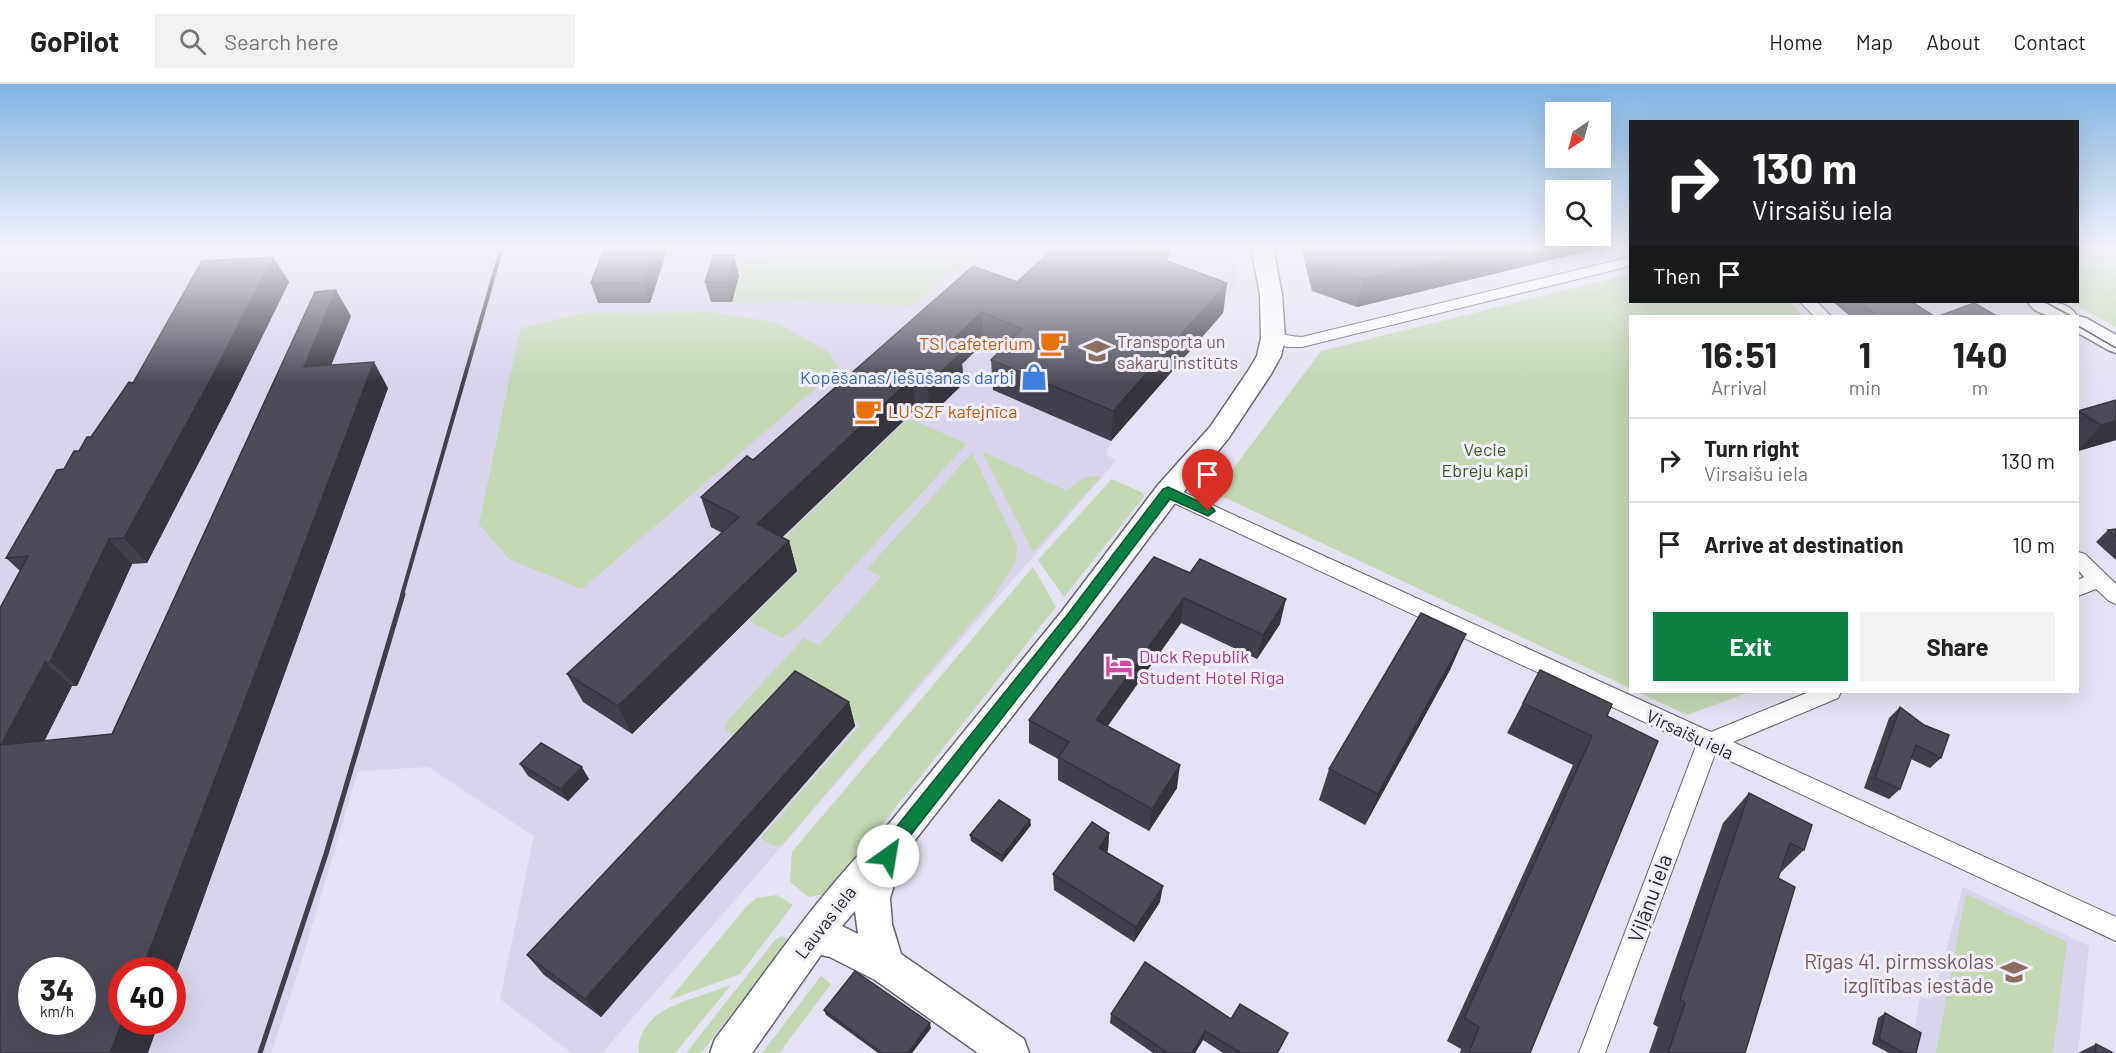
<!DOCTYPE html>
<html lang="en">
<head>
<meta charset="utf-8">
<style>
	body { margin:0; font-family:Barlow,sans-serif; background:#f2f2f2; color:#222; height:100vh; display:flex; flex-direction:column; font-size:22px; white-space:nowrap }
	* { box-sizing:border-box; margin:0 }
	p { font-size:20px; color:#767676 }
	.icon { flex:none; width:33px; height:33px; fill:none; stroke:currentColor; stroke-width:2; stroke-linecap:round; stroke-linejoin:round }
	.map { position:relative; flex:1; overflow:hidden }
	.details { position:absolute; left:1629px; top:231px; width:450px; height:378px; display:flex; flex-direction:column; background:#fff; border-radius:0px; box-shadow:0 6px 24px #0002 }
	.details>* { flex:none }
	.banner { position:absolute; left:1629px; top:36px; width:450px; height:183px; border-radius:0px; box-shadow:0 6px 24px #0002; background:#202124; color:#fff; overflow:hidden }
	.needle { width:39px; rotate:216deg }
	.tools { position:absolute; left:1545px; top:18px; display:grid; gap:12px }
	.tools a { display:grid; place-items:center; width:66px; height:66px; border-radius:0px; background:#fff; box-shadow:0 6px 24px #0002; font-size:30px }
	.speed { position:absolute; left:18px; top:873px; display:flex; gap:12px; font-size:30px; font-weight:700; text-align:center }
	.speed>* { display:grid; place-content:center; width:78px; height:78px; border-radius:50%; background:#fff; box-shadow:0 6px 24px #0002; line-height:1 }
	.speed small { font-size:15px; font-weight:400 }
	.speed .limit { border:9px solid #d22; background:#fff; color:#111 }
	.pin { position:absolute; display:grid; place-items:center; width:51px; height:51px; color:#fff; margin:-62px -26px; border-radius:50% 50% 50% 0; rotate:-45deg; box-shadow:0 0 6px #0007 }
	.pin .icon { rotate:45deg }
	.me { position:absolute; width:66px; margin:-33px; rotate:32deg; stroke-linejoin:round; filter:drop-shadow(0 0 4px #0008) }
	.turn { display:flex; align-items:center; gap:21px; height:126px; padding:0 24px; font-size:27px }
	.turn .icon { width:78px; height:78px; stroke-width:2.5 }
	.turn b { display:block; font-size:42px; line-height:51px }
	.then { display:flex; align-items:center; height:57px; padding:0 24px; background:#0003; gap:12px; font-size:22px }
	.eta { display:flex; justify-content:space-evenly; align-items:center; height:102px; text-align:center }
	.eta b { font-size:36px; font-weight:700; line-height:42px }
	.action { display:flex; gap:12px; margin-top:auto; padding:12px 24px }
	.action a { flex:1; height:69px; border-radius:0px; background:#0b8043; color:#fff; font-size:24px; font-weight:700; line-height:69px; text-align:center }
	.action a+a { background:#f2f2f2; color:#222 }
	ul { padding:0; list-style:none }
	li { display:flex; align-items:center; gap:18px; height:84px; padding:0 24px; border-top:2px solid #e0e0e0 }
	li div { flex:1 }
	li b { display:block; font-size:22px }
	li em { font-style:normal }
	header { display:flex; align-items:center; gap:36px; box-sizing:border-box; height:84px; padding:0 30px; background:#fff; border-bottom:2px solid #e0e0e0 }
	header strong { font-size:28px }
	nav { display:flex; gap:33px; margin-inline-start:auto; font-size:21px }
	.search { width:420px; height:54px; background:#f2f2f2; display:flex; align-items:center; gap:15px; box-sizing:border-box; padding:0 21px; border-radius:0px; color:#767676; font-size:22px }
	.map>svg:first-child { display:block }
</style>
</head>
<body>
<header>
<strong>GoPilot</strong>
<div class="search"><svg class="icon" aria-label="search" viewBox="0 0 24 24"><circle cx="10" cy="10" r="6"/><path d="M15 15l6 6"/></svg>Search here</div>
<nav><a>Home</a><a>Map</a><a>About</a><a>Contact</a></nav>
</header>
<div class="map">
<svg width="2116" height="969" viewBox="0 0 2116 969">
	<rect width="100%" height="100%" fill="#e4e1f2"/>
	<g fill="#d9d3eb" fill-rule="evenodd">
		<path d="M0,163H1232L1238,192L1223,229L1111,357L1106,370L1116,377L602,969H572L500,915L534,752L428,683L358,687L296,895L271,969H0ZM32,886H82V938H32ZM122,886H172V938H122Z"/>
		<polygon points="1963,803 2089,862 2078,969 1910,969 1920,913 1933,915"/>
	</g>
	<g fill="#c4d8b4">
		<polygon points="770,163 961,163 972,169 913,222 801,217 732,218 743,176 766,176"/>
		<polygon points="2078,163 2116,163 2116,243 2070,218 2078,218"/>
		<polygon points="1630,190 1630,218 1788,218 1804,232 1630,232 1630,604 1215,409 1321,267"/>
		<polygon points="712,228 775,238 829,268 838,285 582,505 509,475 479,440 520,245 582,229"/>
		<polygon points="908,334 965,359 964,363 800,541 782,554 749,537 800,486 769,469"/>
		<path d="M982,367L1067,407C1078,396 1086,391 1101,393L1033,468Z"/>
		<polygon points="972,369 1017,461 1016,477 993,513 783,760 773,762 761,754 860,641 801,608 750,664 725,645 728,636 804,554 819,561 881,493 867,485"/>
		<polygon points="1112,395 1143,409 1144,413 1064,513 1038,476"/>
		<polygon points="1033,483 1056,523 840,793 823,810 809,813 790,798 792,768"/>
		<polygon points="1638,608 1750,608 1687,631"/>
		<polygon points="1966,810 2067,858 2053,969 1936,969"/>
		<polygon points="777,811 793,821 740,890 669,916 747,822 757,814"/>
		<polygon points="781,852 787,854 786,860 701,969 686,969 775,856"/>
		<polygon points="821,892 831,900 779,969 762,969"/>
		<path d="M731,901L675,969H639C636,955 647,937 660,929C674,919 713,908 731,901Z"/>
	</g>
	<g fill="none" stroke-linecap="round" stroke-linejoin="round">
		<defs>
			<g id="street">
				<path d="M1630,173V182L1302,263H1288L1267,258L1265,254L1267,250C1278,248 1291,253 1302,253Z"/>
				<polygon points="1800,218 1817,218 1831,232 1814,232"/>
				<polygon points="1168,401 1711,648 1809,608 1841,608 1838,614 1733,658 2116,833 2116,857 1715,670 1605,969 1579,969 1696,662 1161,413 1159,408 1161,403"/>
				<polygon points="2078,468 2085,470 2116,500 2116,520 2109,517 2096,505 2078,512 2078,496 2084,493 2078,486"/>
			</g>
			<g id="secondary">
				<path d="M1251,163H1273L1282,211L1285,254L1281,272L1271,290L1228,355L1178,415L1083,542L904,770L890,814L892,840L901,870L1024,955L1029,969H978L875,896L830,873L821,871L752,969H710L715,955C771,882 821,805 888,741L1063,526L1158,401L1210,343L1248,287L1257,272L1261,254L1260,211ZM855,827L858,850L842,842Z"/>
				<path d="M2028,218C2045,218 2067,215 2077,232L2086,234L2116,251V269L2108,266L2078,249V232C2061,232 2037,235 2028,218Z"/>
			</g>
		</defs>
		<use href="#street" stroke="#656270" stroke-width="2"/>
		<use href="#secondary" stroke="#656270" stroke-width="3"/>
		<use href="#street" fill="#fff" fill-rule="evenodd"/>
		<use href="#secondary" fill="#fff" fill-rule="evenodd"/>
		<g stroke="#413f48" stroke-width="1.5">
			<polyline points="2045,218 2071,232"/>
			<polyline points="2078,242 2116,264"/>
		</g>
		<polyline stroke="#413f48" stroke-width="4" points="402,511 502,163"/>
		<polyline stroke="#413f48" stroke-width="5" points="260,969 326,770 403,510"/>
	</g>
	<g fill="#43404d">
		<polygon points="668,163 650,219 598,219 591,199"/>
		<polygon points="1301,163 1354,163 1355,167 1376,163 1604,163 1357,223 1312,207"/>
		<polygon points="273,173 289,198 230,318 147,479 132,480 77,602 72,602 44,657 112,650 351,232 331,281 388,304 172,901 172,886 0,969 20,487 6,474 64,385 91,353 133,299"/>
		<polygon points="1169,173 1166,176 1227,199 1223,229 1111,357 993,306 991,276 1001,266 984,259 962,280 964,299 931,331 916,325 782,453 789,457 797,487 632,650 583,618 567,590 722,449 711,443 701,413 753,376 1017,198"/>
		<polygon points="739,191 732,218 711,218 705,198"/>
		<polygon points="1833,218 1912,218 1934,232 1850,232"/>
		<polygon points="2116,316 2116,356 2078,367 2078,328"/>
		<polygon points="2116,445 2116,476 2096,458 2108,446"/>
		<polygon points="1154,473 1280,540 1257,575 1181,539 1107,642 1177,704 1149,747 1058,696 1058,675 1029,659 1029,636"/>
		<polygon points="1451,584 1365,741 1319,716 1329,685"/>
		<polygon points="1540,586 1607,632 1530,969 1460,969 1461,965 1447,957 1573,681 1507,649"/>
		<polygon points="849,618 855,642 601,933 544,891 527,871"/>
		<polygon points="1900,623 1941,674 1930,684 1911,675 1900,705 1889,715 1864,704 1889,634"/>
		<polygon points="520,680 589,695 568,717 528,692"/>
		<polygon points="1749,709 1804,766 1780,789 1778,794 1745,969 1649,969 1658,943 1653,940 1723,739"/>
		<polygon points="1031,741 1002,778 971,757 970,751"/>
		<polygon points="1109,749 1108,766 1107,768 1160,818 1134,858 1054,806 1053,790"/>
		<polygon points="824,926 931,944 912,969 878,969 826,931"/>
		<polygon points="1885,929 1916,969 1889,969 1872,960 1878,934"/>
		<polygon points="1111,930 1231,935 1284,958 1278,969 1223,969 1203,956 1195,969 1153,969 1110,939"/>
		<polygon points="2096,960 2113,969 2078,969"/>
	</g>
	<g fill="#37343e">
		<polygon points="655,163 668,163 650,219 643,199"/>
		<polygon points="1152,163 1169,163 1169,173 1144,199 1146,169"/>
		<polygon points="1500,163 1604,163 1357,223 1363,195"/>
		<polygon points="734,171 739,191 732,218 727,198"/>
		<polygon points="273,173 289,198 230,318 147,479 124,454"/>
		<polygon points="1227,199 1223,229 1111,357 1113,327"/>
		<polygon points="336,206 351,232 320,309 304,283"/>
		<polygon points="982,228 984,259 962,280 964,299 931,331 927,301 946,262"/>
		<polygon points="374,278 388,304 172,901 172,886 142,886"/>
		<polygon points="912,294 916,325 765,470 757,440"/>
		<polygon points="2116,337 2116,356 2078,367 2101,341"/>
		<polygon points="109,455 132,480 77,602 50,578"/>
		<polygon points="789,457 797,487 632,650 618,622"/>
		<polygon points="1184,514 1181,539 1095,660 1096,636"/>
		<polygon points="1286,515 1280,540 1257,575 1263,551"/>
		<polygon points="1466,550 1451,584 1365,741 1378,710"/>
		<polygon points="45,578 72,602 31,684 1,661"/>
		<polygon points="849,618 855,642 601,933 585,915"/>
		<polygon points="1180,681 1177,704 1149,747 1152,725"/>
		<polygon points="582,683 589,695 568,717 560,705"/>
		<polygon points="1030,736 1031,741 1002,778 1002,772"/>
		<polygon points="1109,749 1108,766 1098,780 1099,764"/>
		<polygon points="1163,802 1160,818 1134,858 1136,843"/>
		<polygon points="122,938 159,938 148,969 110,969"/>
		<polygon points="930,939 931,944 912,969 908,969"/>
		<polygon points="1205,947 1203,956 1195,969 1192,969"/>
	</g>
	<g fill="#4e4b59" stroke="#37343e" stroke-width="1.5" fill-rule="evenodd">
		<polygon points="605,163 655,163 643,199 591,199"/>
		<polygon points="1055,163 1152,163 1146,169 1227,199 1113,327 991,276 1022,245 982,228 946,262 961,269 927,301 912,294 757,440 789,457 618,622 567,590 739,433 701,413 747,372 753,376 973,182 1017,198"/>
		<polygon points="1313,163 1354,163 1355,167 1376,163 1500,163 1363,195 1317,180"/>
		<polygon points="714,171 734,171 727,198 705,198"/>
		<path d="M273,173L212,293L124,454L109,455L50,578H45L1,661L112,650L315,208L336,206L304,283L374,278L142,886H122V938L110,969H0V524L28,472L6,474L57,386L64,385L74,367H79L87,353H91L129,298L133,299L202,177ZM32,886H82V938H32Z"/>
		<polygon points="1860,218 1912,218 1934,232 1877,232"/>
		<polygon points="1974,219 1997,232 1939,232"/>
		<polygon points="2116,316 2116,337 2101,341 2078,327"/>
		<polygon points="2116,445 2116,453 2108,446"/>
		<polygon points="1154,473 1190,489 1200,475 1286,515 1263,551 1184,514 1096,636 1180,681 1152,725 1058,673 1069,658 1029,636"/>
		<polygon points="1421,529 1466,550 1378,710 1329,685"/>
		<polygon points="1540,586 1612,620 1607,632 1658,657 1530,969 1469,969 1479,943 1464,934 1592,652 1523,619"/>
		<polygon points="795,587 849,618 585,915 527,871"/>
		<polygon points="1900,623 1924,641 1949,651 1941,674 1916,661 1900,705 1875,694"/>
		<polygon points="541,659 582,683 560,705 520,680"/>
		<polygon points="1749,709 1812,741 1804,766 1790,759 1778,794 1795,803 1745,969 1668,969 1685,919 1680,915"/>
		<polygon points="999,716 1030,736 1002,772 970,751"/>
		<polygon points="1092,738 1109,749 1099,764 1163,802 1136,843 1053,790"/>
		<polygon points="1145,878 1231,935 1240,920 1288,949 1277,969 1241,969 1205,947 1192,969 1168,969 1111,930"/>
		<polygon points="855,887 930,939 908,969 882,969 824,926"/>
		<polygon points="1885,929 1921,949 1916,969 1904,969 1879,955"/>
		<polygon points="2096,960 2113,969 2095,969"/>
	</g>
	<linearGradient id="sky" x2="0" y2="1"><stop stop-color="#81b4e2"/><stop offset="0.55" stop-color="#f3f2f9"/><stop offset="1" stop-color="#f3f2f9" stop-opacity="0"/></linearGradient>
	<rect width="2116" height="298" fill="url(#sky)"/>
	<polygon fill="#0b8043" stroke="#07532c" stroke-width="1.5" points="1168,403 1213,424 1215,427 1208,432 1170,415 1077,538 906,757 894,778 888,780 882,778 880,772 894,746 1068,530 1163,405"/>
	<defs>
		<symbol id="cafe-bare" viewBox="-9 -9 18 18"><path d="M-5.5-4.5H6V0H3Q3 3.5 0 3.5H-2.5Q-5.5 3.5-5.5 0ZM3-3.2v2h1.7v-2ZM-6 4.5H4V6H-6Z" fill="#e8710a" stroke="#f2eeff" stroke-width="2.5" paint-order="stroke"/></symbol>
		<symbol id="university-bare" viewBox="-9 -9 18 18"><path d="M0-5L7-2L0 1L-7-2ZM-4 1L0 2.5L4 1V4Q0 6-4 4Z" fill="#8d6e63" stroke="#f2eeff" stroke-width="2.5" paint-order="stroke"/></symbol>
		<symbol id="shop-bare" viewBox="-9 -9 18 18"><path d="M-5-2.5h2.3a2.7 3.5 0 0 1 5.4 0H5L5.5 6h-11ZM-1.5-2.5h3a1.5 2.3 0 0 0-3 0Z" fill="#3f7fe0" stroke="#f2eeff" stroke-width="2.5" paint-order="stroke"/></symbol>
		<symbol id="hotel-bare" viewBox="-9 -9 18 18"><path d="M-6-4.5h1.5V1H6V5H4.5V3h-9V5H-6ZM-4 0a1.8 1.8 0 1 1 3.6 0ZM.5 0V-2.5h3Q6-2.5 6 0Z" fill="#d1479c" stroke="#f2eeff" stroke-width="2.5" paint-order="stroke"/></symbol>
		<symbol id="school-bare" viewBox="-9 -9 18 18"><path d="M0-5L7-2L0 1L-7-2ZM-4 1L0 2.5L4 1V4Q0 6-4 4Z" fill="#8d6e63" stroke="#f2eeff" stroke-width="2.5" paint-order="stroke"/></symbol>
	</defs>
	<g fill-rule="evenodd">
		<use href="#cafe-bare" x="1034" y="240" width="38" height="38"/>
		<use href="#university-bare" x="1078" y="248" width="38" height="38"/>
		<use href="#shop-bare" x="1015" y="274" width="38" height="38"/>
		<use href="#cafe-bare" x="849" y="308" width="38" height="38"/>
		<use href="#hotel-bare" x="1100" y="563" width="38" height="38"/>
		<use href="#school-bare" x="1995" y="869" width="38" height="38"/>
	</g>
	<g text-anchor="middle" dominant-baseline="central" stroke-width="6" stroke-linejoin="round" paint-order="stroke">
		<g font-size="18" fill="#785e54" stroke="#f2eeff" text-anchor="start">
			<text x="1117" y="257">Transporta un<tspan x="1117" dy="21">sakaru institūts</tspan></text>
		</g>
		<g font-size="18" fill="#c56008" stroke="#f2eeff" text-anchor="end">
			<text x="1033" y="259">TSI cafeterium</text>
			<text x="888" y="327" text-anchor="start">LU SZF kafejnīca</text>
		</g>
		<g font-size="18" fill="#366cbe" stroke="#f2eeff" text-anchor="end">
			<text x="1014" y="293">Kopēšanas/iešūšanas darbi</text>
		</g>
		<g font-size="18" fill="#3c5c16" stroke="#f2eeff">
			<text x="1485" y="365">Vecie<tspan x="1485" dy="21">Ebreju kapi</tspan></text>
		</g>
		<g font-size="18" fill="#b23c85" stroke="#f2eeff" text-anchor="start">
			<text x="1139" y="572">Duck Republik<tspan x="1139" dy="21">Student Hotel Riga</tspan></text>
		</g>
		<g font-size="18" fill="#27252c" stroke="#f2eeff">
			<text transform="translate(1690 650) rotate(25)">Virsaišu iela</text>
			<text transform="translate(825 838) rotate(-52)">Lauvas iela</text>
		</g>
		<g font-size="21" fill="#27252c" stroke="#f2eeff">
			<text transform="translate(1649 814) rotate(-70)">Viļānu iela</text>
		</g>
		<g font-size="21" fill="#785e54" stroke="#f2eeff" text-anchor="end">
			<text x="1994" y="876">Rīgas 41. pirmsskolas<tspan x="1994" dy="24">izglītības iestāde</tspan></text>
		</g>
	</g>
</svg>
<div class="tools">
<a><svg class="needle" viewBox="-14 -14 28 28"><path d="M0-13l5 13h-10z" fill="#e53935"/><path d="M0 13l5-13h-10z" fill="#767676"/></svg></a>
<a><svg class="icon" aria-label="search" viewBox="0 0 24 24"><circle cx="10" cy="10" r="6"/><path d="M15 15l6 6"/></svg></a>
</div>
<div class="speed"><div>34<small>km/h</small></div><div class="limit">40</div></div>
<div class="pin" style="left:1208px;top:427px;background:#d93025"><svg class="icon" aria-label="arrive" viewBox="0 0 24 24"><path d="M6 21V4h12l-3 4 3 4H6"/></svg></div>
<svg class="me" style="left:888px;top:772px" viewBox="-20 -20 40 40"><circle r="19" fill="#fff"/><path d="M0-13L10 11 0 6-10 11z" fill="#0b8043"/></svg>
<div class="banner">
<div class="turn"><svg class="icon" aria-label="right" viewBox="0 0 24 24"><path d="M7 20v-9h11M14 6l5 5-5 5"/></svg><div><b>130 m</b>Virsaišu iela</div></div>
<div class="then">Then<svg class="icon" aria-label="arrive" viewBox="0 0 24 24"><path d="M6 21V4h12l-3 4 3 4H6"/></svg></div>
</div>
<section class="details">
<div class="eta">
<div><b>16:51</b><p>Arrival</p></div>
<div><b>1</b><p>min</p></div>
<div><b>140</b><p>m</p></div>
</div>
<ul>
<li><svg class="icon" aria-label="right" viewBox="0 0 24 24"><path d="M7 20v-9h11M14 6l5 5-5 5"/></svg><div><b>Turn right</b><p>Virsaišu iela</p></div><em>130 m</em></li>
<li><svg class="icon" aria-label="arrive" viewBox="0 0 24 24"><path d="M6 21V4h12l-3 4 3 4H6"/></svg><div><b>Arrive at destination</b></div><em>10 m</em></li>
</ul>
<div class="action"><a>Exit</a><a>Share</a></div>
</section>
</div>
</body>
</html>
